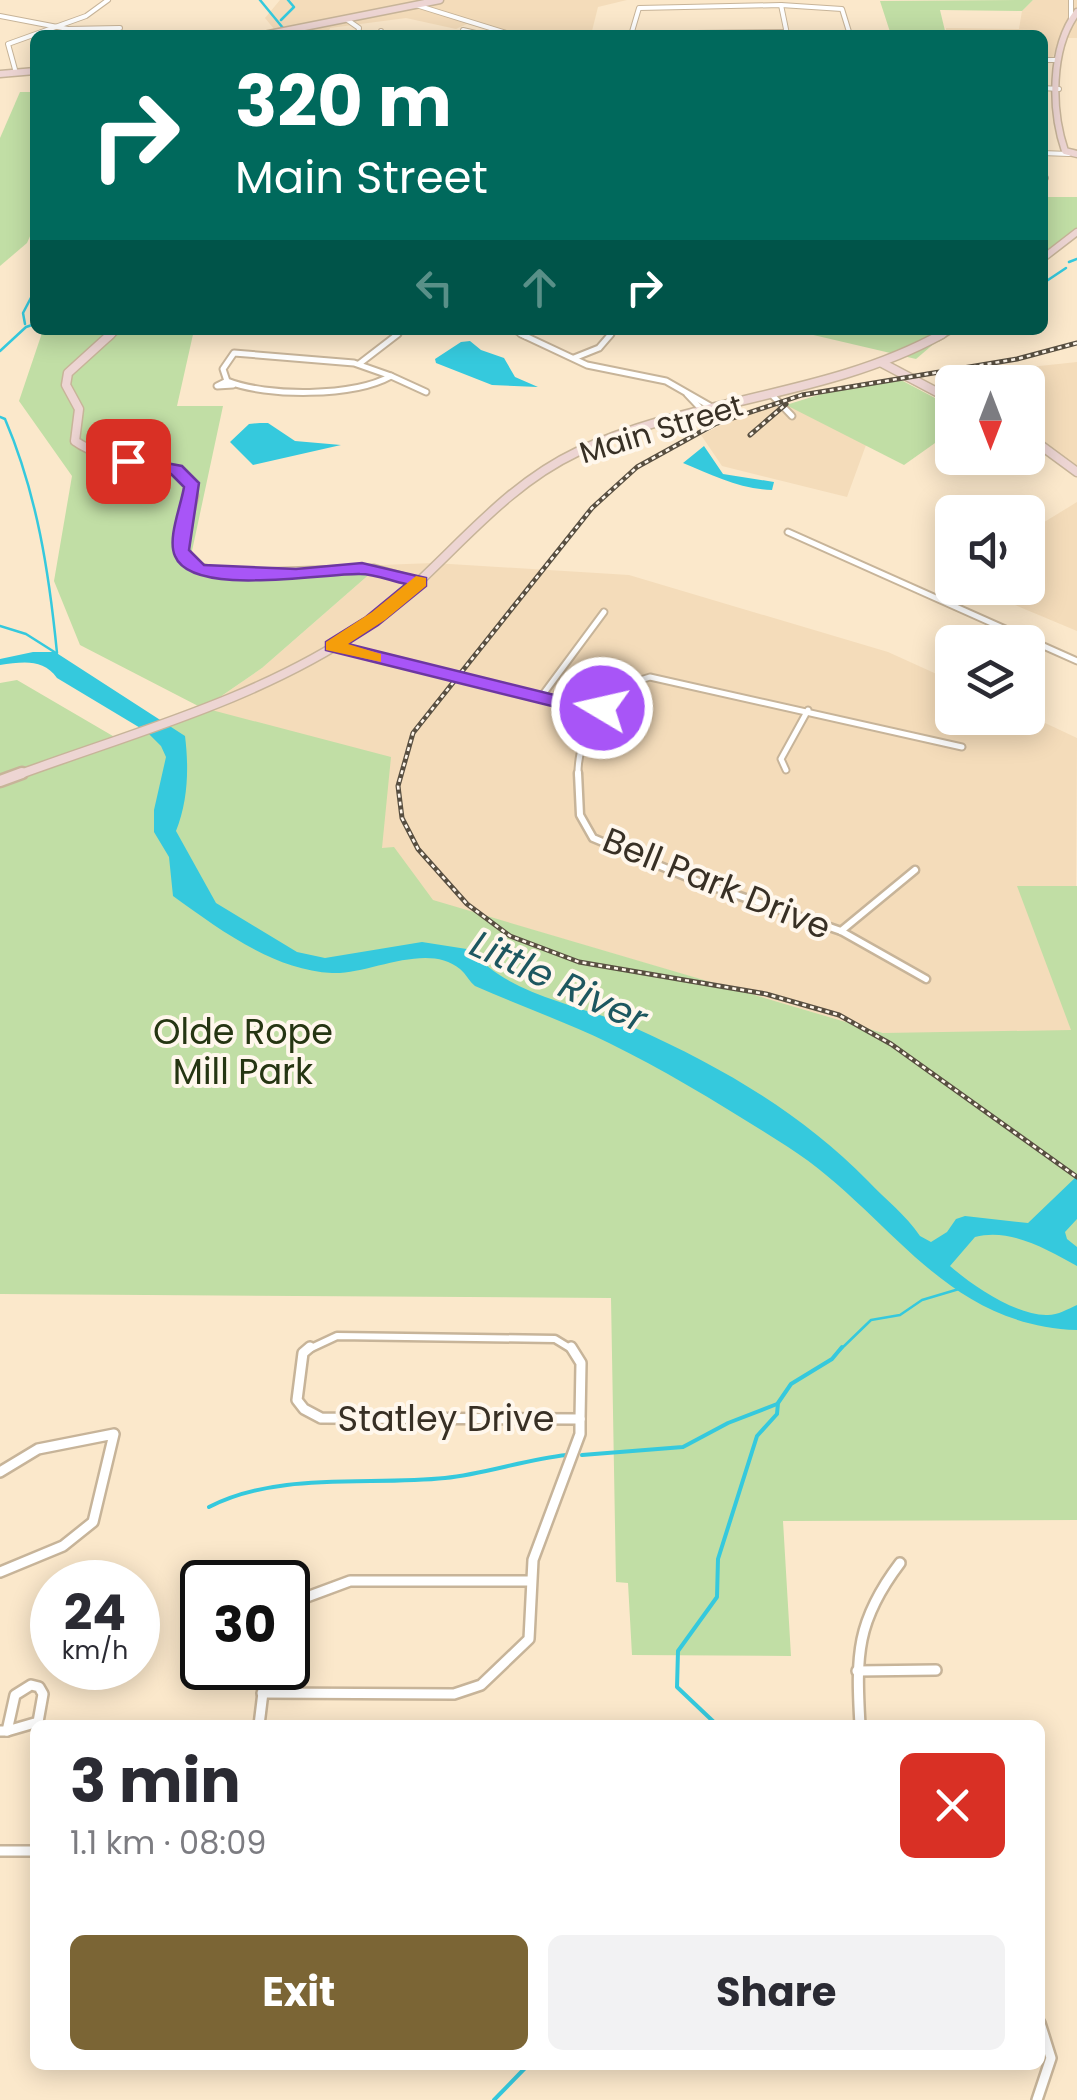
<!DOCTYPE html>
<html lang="en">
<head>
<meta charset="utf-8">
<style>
	body { margin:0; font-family:Poppins,sans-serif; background:#f2f2f3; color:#2b2b33; height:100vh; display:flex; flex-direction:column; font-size:38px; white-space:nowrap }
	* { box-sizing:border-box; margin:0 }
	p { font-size:32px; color:#7c7c81 }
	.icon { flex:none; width:55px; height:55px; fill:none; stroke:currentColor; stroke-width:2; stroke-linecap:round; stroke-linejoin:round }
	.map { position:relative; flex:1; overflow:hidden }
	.details { position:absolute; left:30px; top:1720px; width:1015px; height:350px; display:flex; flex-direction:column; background:#fff; border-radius:15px; box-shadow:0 5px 25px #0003 }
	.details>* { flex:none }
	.banner { position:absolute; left:30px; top:30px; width:1018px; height:305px; border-radius:15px; box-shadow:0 5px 25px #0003; background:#00695c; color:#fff; overflow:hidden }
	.needle { width:65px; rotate:180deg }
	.controls { position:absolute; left:935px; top:365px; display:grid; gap:20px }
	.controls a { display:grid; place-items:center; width:110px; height:110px; border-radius:15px; background:#fff; box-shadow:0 5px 25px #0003; font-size:50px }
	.speed { position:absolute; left:30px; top:1560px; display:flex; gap:20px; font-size:50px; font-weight:700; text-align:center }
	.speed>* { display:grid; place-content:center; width:130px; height:130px; border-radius:50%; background:#fff; box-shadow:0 5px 25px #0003; line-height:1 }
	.speed small { font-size:25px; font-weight:400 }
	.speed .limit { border:5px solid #111; border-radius:15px; background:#fff; color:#111 }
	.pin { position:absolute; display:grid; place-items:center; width:85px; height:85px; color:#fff; margin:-42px; border-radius:20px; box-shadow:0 5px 15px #0006 }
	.me { position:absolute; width:110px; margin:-55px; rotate:279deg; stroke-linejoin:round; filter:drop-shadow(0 0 8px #0008) }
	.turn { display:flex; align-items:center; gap:35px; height:210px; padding:0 40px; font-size:45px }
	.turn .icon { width:130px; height:130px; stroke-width:2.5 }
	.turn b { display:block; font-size:70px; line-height:85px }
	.lanes { display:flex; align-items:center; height:95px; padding:0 40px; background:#0003; justify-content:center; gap:50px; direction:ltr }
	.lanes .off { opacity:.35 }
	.round { display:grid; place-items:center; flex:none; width:105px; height:105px; border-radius:15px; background:#f2f2f3 }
	.summary { display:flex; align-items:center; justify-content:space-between; height:170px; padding:0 40px }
	h1 { font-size:60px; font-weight:700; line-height:75px }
	.action { display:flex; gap:20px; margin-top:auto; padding:20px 40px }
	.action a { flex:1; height:115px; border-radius:15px; background:#7b6535; color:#fff; font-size:40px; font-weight:700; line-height:115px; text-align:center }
	.action a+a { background:#f2f2f3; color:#2b2b33 }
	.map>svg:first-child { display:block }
</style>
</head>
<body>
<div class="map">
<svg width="1077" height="2100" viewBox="0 0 1077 2100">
	<rect width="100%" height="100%" fill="#fbe8cb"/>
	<g fill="#f4dcba">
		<polygon points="280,0 627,0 598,7 591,35 510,35 467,24 456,29 406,18 330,28 327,35 279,35 265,18"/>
		<polygon points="1033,0 1077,0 1077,38 1060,38 1053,57 1043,58 1042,35 946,35 946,28 1019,29 1022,11"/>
		<polygon points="1077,362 1077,467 1028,432 1028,382 989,382 1002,370"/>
		<polygon points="784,402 866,445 847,497 722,466 701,435 739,416"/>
		<polygon points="1077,502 1077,631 974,588 1028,588 1028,532"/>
		<polygon points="434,563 629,575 888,652 952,681 952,718 1028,715 1077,738 1075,1043 914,1042 379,885 203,709 262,668 380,565"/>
	</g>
	<g fill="#c1dea5">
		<polygon points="1033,0 1022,11 940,10 946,35 891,35 880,1"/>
		<polygon points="20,92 35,92 35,225 27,243 0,266 0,138"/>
		<polygon points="1042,197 1077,197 1077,231 1042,258"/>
		<polygon points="43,330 194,330 177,406 223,406 192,551 196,564 219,570 380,565 262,668 204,708 391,757 382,848 394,847 433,900 883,1033 1071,1030 1017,886 1077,886 1077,1520 783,1521 791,1656 632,1655 628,1583 616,1582 611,1298 0,1294 0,683 17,680 118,739 202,708 80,645 54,581 72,476 19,401"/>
		<polygon points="792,330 950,330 916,359"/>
		<polygon points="901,380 952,407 952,431 904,465 786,405 831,391"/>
	</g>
	<g fill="#35c9dd">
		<polygon points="470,341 481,350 504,358 515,377 538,387 492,385 436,363 435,359 461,342"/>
		<polygon points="260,423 268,423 295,441 341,445 253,465 230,442 249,424"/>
		<path d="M704,446L723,474L774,482L772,490C738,489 713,475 683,463Z"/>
		<path d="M33,652H55L185,736C189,768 188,801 176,831L216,903L297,952L325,958L422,942L473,950C502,994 588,1007 635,1028C722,1067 801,1113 868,1181C886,1200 906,1215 920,1236L931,1242L947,1232L956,1219L965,1216L1028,1223L1077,1176V1219L1065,1232L1067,1239L1077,1247V1266C1046,1249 1011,1228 975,1237L950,1266C973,1286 1014,1314 1046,1315C1056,1316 1068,1309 1077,1305V1330C941,1325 890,1212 788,1147C730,1110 670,1073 609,1043C566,1022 520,1006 475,986C469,981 466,974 460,969C427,941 368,975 332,973C273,970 219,929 173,896L169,857L154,832V810L166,757L161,746L147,732L57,678C43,658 22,662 0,665V659Z"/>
	</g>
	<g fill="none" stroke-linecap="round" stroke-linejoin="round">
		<g stroke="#35c9dd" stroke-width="2.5">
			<polyline points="260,0 283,28"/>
			<polyline points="281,20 294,7 288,0"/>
			<polyline points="1069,262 1077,259"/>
			<polyline points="1042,284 1066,268"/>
			<polyline points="25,324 23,313 35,290"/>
			<polyline points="0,351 26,327 35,324"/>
			<path d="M0,417L5,419C37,494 49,572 57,653"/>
			<polyline points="0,626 26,634 56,653"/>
			<polyline points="840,1350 871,1320 900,1315 922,1300 959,1289"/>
		</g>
		<g stroke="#35c9dd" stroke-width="4">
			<polyline points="582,1455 683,1447 728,1423 777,1404"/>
			<path d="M209,1507C279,1471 368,1486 445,1478C486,1474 526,1459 567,1455"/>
			<polyline points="717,1725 677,1687 678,1651 717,1597 718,1559 757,1436 777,1414 778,1403 791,1384 832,1359 842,1347"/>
			<polyline points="494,2100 528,2065"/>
		</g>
		<defs>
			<g id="street-far3">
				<polyline points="1071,0 1071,19"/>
				<polyline points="416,5 513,35"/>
				<polyline points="781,5 787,34"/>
				<polyline points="0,16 68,29 120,28"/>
				<polyline points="346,19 359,28 358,35"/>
				<polyline points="463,30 484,35"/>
				<polyline points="381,31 381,35"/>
				<polyline points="696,33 786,32"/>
				<polyline points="631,35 639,8 781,5 842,9 850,35"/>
				<polyline points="1042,60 1058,60"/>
				<polyline points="16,73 8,44 86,16 108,0"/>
				<polyline points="1042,88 1059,89"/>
				<polyline points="1042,153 1069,154"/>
				<polyline points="1042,178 1046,178"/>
				<polyline points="512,330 526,337"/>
				<polyline points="394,337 403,330"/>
				<polyline points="609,337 615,330"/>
			</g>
			<g id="street-far2">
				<polyline points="521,334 587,365 666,381 715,409"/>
				<path d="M234,353L354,363L391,376C353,397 267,397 227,381L223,369Z"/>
				<polyline points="574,358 599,348 611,334"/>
				<polyline points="359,364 398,334"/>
				<polyline points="391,376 426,392"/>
				<polyline points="227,381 217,386 233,385"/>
				<polyline points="687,394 705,413"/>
				<polyline points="772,395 792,416"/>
				<polyline points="788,532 1077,661"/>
				<polyline points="334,646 599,712"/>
				<polyline points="541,697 604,612"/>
				<polyline points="786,770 781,759 808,710"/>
				<path d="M578,776C577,732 608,688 650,677L962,747"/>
			</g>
			<g id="street-far1">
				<polyline points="578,773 580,815 593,838 699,882 841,931 926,979"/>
				<polyline points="841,931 915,870"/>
				<polyline points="307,1350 337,1336 555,1339 573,1350"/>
			</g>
			<g id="street">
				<polyline points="310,1347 303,1353 297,1400 304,1409 321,1418 580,1419"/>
				<polyline points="571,1347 581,1363 580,1419"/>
				<polyline points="0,1472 38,1449 114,1434 93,1522 63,1546 0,1572"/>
				<polyline points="288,1604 350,1581 531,1581"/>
				<polyline points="857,1671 936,1670"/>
				<polygon points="31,1685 39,1687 43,1694 38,1722 7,1731 15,1695"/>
				<polyline points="262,1693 454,1694 481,1685 529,1639 533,1560 580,1434 580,1419"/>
				<polyline points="259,1725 266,1668"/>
				<path d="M860,1725C856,1655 856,1621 900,1563"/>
				<polyline points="0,1731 7,1731"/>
				<polyline points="0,1851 35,1851"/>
				<polyline points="1037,2100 1051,2058 1040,2023"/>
			</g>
			<g id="secondary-far2">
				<path d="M1077,12C1050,48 1051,110 1065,151L1077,154"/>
				<polyline points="264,35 440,0"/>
				<polyline points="0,74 35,71"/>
				<polyline points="1042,259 1077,232"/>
				<polyline points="109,337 116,330"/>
				<polyline points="938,337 950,330"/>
			</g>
			<g id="secondary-far1">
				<path d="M111,334L68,373L66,385L79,409L75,441C110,466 159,454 191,482L194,496L181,550L190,565L226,574L374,569L419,582"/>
				<polyline points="882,363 952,400"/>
				<polyline points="1028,436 1077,472"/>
				<path d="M15,776C132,733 257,700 362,629C438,576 492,492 577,452C694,397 826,398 942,334"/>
			</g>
			<polyline id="secondary" points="0,781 22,773"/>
		</defs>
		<use href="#street-far3" stroke="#c7b499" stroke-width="6"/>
		<use href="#street-far2" stroke="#c7b499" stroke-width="9"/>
		<use href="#street-far1" stroke="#c7b499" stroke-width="11"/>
		<use href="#street" stroke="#c7b499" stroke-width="14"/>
		<use href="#secondary-far2" stroke="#c7b499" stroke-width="9"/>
		<use href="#secondary-far1" stroke="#c7b499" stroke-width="11"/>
		<use href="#secondary" stroke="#c7b499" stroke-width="15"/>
		<use href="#street-far3" stroke="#fff" stroke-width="4"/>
		<use href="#street-far2" stroke="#fff" stroke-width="5"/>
		<use href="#street-far1" stroke="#fff" stroke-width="6"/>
		<use href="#street" stroke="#fff" stroke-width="9"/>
		<use href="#secondary-far2" stroke="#edd5d3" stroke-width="6"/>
		<use href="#secondary-far1" stroke="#edd5d3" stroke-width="8"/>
		<use href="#secondary" stroke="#edd5d3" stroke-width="10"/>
		<defs>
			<g id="rail">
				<polyline points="1077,343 1017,359 802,395 715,424 637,467 592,508 413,733 398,786 402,818 418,849 467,904 510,936 579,962 766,994 839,1015 891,1044 1077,1177"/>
				<polyline points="750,435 786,404"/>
			</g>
		</defs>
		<use href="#rail" stroke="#584f41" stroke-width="5"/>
		<use href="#rail" stroke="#fff7ec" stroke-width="2.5" stroke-dasharray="4" stroke-linecap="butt"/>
	</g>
	<path fill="#a855f7" stroke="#6d37a1" stroke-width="2.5" d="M128,456L182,466L199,483L189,550L204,565L296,569L362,563L426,578V586L378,625L348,644L595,705L602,703L612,708L600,718L326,650V642L366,617L406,584C391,581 375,574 360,574C323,573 192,598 175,556C167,539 181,506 184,487L171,474L122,464V457Z"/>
	<polygon fill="#f59e0b" points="416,576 426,578 426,586 385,620 348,644 381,654 381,662 326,650 326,642 372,612"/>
	<g text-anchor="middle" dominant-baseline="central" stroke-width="8" stroke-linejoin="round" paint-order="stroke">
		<g font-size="30" fill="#383025" stroke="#fff7ec">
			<text transform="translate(661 429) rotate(-17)">Main Street</text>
		</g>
		<g font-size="35" fill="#383025" stroke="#fff7ec">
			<text transform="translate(717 883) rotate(22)">Bell Park Drive</text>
			<text x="446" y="1418">Statley Drive</text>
		</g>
		<g font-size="35" fill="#253512" stroke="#fff7ec">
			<text x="243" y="1031">Olde Rope<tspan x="243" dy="40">Mill Park</tspan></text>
		</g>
		<g font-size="38" font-style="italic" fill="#1d5760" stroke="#fff7ec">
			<text transform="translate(559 981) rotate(25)">Little River</text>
		</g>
	</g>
</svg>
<div class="controls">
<a><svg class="needle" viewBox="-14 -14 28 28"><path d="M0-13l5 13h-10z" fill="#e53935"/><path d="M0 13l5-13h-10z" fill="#7c7c81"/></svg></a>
<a><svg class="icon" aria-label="sound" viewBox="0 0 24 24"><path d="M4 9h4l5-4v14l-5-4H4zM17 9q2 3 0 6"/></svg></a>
<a><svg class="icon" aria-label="layers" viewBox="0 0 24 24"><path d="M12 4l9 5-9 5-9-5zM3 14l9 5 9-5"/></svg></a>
</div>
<div class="speed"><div>24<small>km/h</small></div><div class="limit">30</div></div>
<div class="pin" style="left:128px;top:461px;background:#d93025"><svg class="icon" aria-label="arrive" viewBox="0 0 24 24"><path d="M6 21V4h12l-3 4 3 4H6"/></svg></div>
<svg class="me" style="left:602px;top:708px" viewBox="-20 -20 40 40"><circle r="17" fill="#a855f7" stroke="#fff" stroke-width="3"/><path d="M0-11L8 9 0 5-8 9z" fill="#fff"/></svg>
<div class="banner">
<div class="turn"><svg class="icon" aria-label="right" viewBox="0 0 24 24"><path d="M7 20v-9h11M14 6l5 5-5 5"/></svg><div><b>320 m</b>Main Street</div></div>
<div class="lanes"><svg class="icon off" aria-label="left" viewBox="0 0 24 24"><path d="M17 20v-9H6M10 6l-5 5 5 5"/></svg><svg class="icon off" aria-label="ahead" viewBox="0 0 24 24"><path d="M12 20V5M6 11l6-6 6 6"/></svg><svg class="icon" aria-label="right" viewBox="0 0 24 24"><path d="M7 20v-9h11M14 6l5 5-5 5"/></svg></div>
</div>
<section class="details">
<div class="summary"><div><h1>3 min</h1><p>1.1 km · 08:09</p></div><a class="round" style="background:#d93025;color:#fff"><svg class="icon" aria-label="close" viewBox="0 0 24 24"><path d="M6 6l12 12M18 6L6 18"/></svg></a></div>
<div class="action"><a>Exit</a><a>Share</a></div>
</section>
</div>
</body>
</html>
